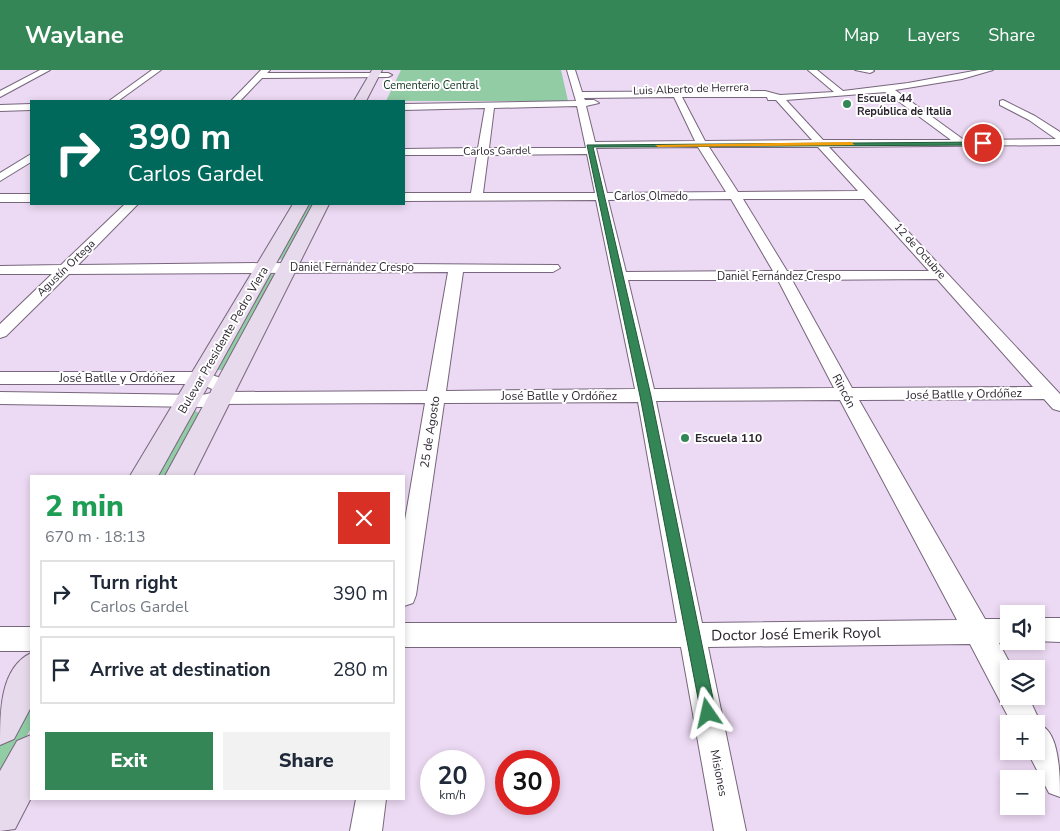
<!DOCTYPE html>
<html lang="en">
<head>
<meta charset="utf-8">
<style>
	body { margin:0; font-family:"Nunito Sans",sans-serif; background:#f2f2f3; color:#1f2937; height:100vh; display:flex; flex-direction:column; font-size:19px; white-space:nowrap }
	* { box-sizing:border-box; margin:0 }
	p { font-size:16px; color:#747a83 }
	.icon { flex:none; width:28px; height:28px; fill:none; stroke:currentColor; stroke-width:2; stroke-linecap:round; stroke-linejoin:round }
	.map { position:relative; flex:1; overflow:hidden }
	.panel { position:absolute; left:30px; top:405px; width:375px; height:325px; display:flex; flex-direction:column; background:#fff; border-radius:0px; box-shadow:0 2px 8px #0003 }
	.panel>* { flex:none }
	.top-card { position:absolute; left:30px; top:30px; width:375px; height:105px; border-radius:0px; box-shadow:0 2px 8px #0003; background:#00695c; color:#fff; overflow:hidden }
	.fabs { position:absolute; left:1000px; top:535px; display:grid; gap:10px }
	.fabs a { display:grid; place-items:center; width:45px; height:45px; border-radius:0px; background:#fff; box-shadow:0 2px 8px #0003; font-size:25px }
	.speed { position:absolute; left:420px; top:680px; display:flex; gap:10px; font-size:25px; font-weight:700; text-align:center }
	.speed>* { display:grid; place-content:center; width:65px; height:65px; border-radius:50%; background:#fff; box-shadow:0 2px 8px #0003; line-height:1 }
	.speed small { font-size:12px; font-weight:400 }
	.speed .limit { border:8px solid #d22; background:#fff; color:#111 }
	.pin { position:absolute; display:grid; place-items:center; width:42px; height:42px; color:#fff; margin:-21px; border:2px solid #fff; border-radius:50%; box-shadow:0 1px 5px #0007 }
	.me { position:absolute; width:55px; margin:-28px; rotate:349deg; stroke-linejoin:round; filter:drop-shadow(0 0 4px #0008) }
	.turn { display:flex; align-items:center; gap:18px; height:105px; padding:0 15px; font-size:22px }
	.turn .icon { width:65px; height:65px; stroke-width:2.5 }
	.turn b { display:block; font-size:35px; line-height:42px }
	.round { display:grid; place-items:center; flex:none; width:52px; height:52px; border-radius:0px; background:#f2f2f3 }
	.headline { display:flex; align-items:center; justify-content:space-between; height:85px; padding:0 15px }
	h1 { font-size:30px; font-weight:800; line-height:38px; color:#1e9e55 }
	.primary-button { display:flex; gap:10px; margin-top:auto; padding:10px 15px }
	.primary-button a { flex:1; height:58px; border-radius:0px; background:#358657; color:#fff; font-size:20px; font-weight:800; line-height:58px; text-align:center }
	.primary-button a+a { background:#f2f2f3; color:#1f2937 }
	ul { padding:0; list-style:none }
	li { display:flex; align-items:center; gap:15px; height:68px; margin:0 10px 8px; padding:0 5px; border:2px solid #e0e1e3; border-radius:0px }
	li div { flex:1 }
	li b { display:block; font-size:19px }
	li em { font-style:normal }
	header { display:flex; align-items:center; gap:30px; box-sizing:border-box; height:70px; padding:0 25px; background:#358657; color:#fff }
	header strong { font-size:24px }
	nav { display:flex; gap:28px; margin-inline-start:auto; font-size:18px }
	.map>svg:first-child { display:block }
</style>
</head>
<body>
<header>
<strong>Waylane</strong>
<nav><a>Map</a><a>Layers</a><a>Share</a></nav>
</header>
<div class="map">
<svg width="1060" height="761" viewBox="0 0 1060 761">
	<rect width="100%" height="100%" fill="#ecd9f3"/>
	<g fill="#91cca5">
		<polygon points="401,0 561,0 568,31 386,31"/>
		<polygon points="306,134 316,134 287,188 277,190 275,189"/>
		<polygon points="272,204 275,205 223,300 214,300 268,205"/>
		<polygon points="196,341 201,345 167,406 152,406 187,344"/>
		<polygon points="31,619 31,658 0,715 0,674"/>
	</g>
	<g fill="none" stroke-linecap="round" stroke-linejoin="round">
		<defs>
			<g id="street">
				<polygon points="40,0 50,0 0,27 0,21"/>
				<polygon points="152,0 161,0 118,31 109,31"/>
				<polygon points="261,0 270,0 267,3 388,3 392,5 388,7 262,8 240,31 231,31"/>
				<path d="M567,0H575L582,22L765,21L780,25L834,22L808,0H817L843,21L908,13L979,0H993L962,9L895,20L964,70L1056,69L1029,50L1000,35V31L1003,30L1035,46L1060,62V75L829,77L1060,324V341L1053,339L1044,329L859,330L985,549H1009V571H1014L999,573L1013,599H1009V626H1028L1042,656C1060,665 1060,708 1060,727L1049,723L1027,681H1036V654H1012L970,574L708,577L746,761H714L681,577H404V553H677L638,332L444,333L416,525L413,533L404,536V456L425,333L220,334L202,337L0,334V322L202,325L211,323L212,319L201,314H0V302H201L218,307L227,313L230,322L427,321L448,202L69,204L6,266L0,268V254L52,204H0V196L61,195L125,134H138L78,195L266,193L558,195L560,198L553,202H463L446,321L635,319L596,130L404,131V123H471L477,85H404V79L478,78L485,38L404,40V34L576,31ZM886,22L951,70H823L786,30ZM674,27L695,71L595,72L586,36L599,33L594,30H585L584,28ZM682,27H767L768,30H776L812,70L705,71ZM577,36L586,78H489L494,38ZM698,77L726,122L607,123L596,78ZM709,77H818L858,121L738,122ZM587,84L595,123H483L488,85ZM731,129L773,201L626,202L608,130ZM743,129H864L929,201H787ZM937,209L1033,317L852,318L792,210ZM628,210H778L834,318L654,319ZM840,330L957,550L702,553L656,331Z"/>
				<polygon points="855,0 873,0 874,1 870,3"/>
				<polygon points="31,34 31,40 0,41 0,35"/>
				<polygon points="31,84 31,92 0,111 0,103"/>
				<rect x="0" y="124" width="31" height="8"/>
				<polygon points="1036,548 1060,548 1060,572 1034,571 1036,571"/>
				<rect x="0" y="557" width="31" height="24"/>
				<polygon points="356,729 386,729 382,761 350,761"/>
			</g>
			<g id="secondary">
				<polygon points="372,0 382,0 366,31 354,31"/>
				<polygon points="293,134 309,134 158,406 130,406"/>
				<polygon points="313,134 329,134 193,406 165,406"/>
				<path d="M31,583V637L14,669L0,675C0,641 0,598 31,583Z"/>
				<polygon points="31,665 31,728 15,759 0,761 0,701 17,671"/>
			</g>
		</defs>
		<use href="#street" stroke="#77667c" stroke-width="2"/>
		<use href="#secondary" stroke="#77667c" stroke-width="2"/>
		<use href="#street" fill="#fff" fill-rule="evenodd"/>
		<use href="#secondary" fill="#e7daec" fill-rule="evenodd"/>
	</g>
	<polygon fill="#358657" stroke="#225739" points="983,72 985,75 593,77 651,326 716,643 713,649 708,651 702,649 640,326 587,75"/>
	<polygon fill="#f59e0b" points="852,72 854,75 658,77 655,75"/>
	<g fill="#358657" stroke="#fff" stroke-width="2">
		<circle cx="847" cy="34" r="5"/>
		<circle cx="685" cy="368" r="5"/>
	</g>
	<g text-anchor="middle" dominant-baseline="central" stroke-width="4" stroke-linejoin="round" paint-order="stroke">
		<g font-size="11" fill="#103520" stroke="#fff">
			<text x="431" y="15">Cementerio Central</text>
		</g>
		<g font-size="11" fill="#2d2630" stroke="#fff">
			<text transform="translate(691 19) rotate(-2)">Luis Alberto de Herrera</text>
			<text transform="translate(497 81) rotate(-1)">Carlos Gardel</text>
			<text x="651" y="126">Carlos Olmedo</text>
			<text transform="translate(920 181) rotate(48)">12 de Octubre</text>
			<text x="352" y="197">Daniel Fernández Crespo</text>
			<text transform="translate(66 198) rotate(-44)">Agustín Ortega</text>
			<text x="779" y="206">Daniel Fernández Crespo</text>
		</g>
		<g font-size="11" font-weight="bold" fill="#2d2630" stroke="#fff" text-anchor="start">
			<text x="857" y="28">Escuela 44<tspan x="857" dy="13">República de Italia</tspan></text>
		</g>
		<g font-size="12" fill="#2d2630" stroke="#fff">
			<text transform="translate(223 270) rotate(-60)">Bulevar Presidente Pedro Viera</text>
			<text x="117" y="308">José Batlle y Ordóñez</text>
			<text transform="translate(844 321) rotate(62)">Rincón</text>
			<text transform="translate(964 324) rotate(-1)">José Batlle y Ordóñez</text>
			<text x="559" y="326">José Batlle y Ordóñez</text>
			<text transform="translate(430 362) rotate(-81)">25 de Agosto</text>
			<text transform="translate(719 703) rotate(79)">Misiones</text>
		</g>
		<g font-size="12" font-weight="bold" fill="#2d2630" stroke="#fff" text-anchor="start">
			<text x="695" y="368">Escuela 110</text>
		</g>
		<g font-size="15" fill="#2d2630" stroke="#fff">
			<text transform="translate(796 564) rotate(-1)">Doctor José Emerik Royol</text>
		</g>
	</g>
</svg>
<div class="fabs">
<a><svg class="icon" aria-label="sound" viewBox="0 0 24 24"><path d="M4 9h4l5-4v14l-5-4H4zM17 9q2 3 0 6"/></svg></a>
<a><svg class="icon" aria-label="layers" viewBox="0 0 24 24"><path d="M12 4l9 5-9 5-9-5zM3 14l9 5 9-5"/></svg></a>
<a>+</a>
<a>−</a>
</div>
<div class="speed"><div>20<small>km/h</small></div><div class="limit">30</div></div>
<div class="pin" style="left:983px;top:73px;background:#d93025"><svg class="icon" aria-label="arrive" viewBox="0 0 24 24"><path d="M6 21V4h12l-3 4 3 4H6"/></svg></div>
<svg class="me" style="left:708px;top:643px" viewBox="-20 -20 40 40"><path d="M0-17L14 15 0 8-14 15z" fill="#358657" stroke="#fff" stroke-width="4"/></svg>
<div class="top-card">
<div class="turn"><svg class="icon" aria-label="right" viewBox="0 0 24 24"><path d="M7 20v-9h11M14 6l5 5-5 5"/></svg><div><b>390 m</b>Carlos Gardel</div></div>
</div>
<section class="panel">
<div class="headline"><div><h1>2 min</h1><p>670 m · 18:13</p></div><a class="round" style="background:#d93025;color:#fff"><svg class="icon" aria-label="close" viewBox="0 0 24 24"><path d="M6 6l12 12M18 6L6 18"/></svg></a></div>
<ul>
<li><svg class="icon" aria-label="right" viewBox="0 0 24 24"><path d="M7 20v-9h11M14 6l5 5-5 5"/></svg><div><b>Turn right</b><p>Carlos Gardel</p></div><em>390 m</em></li>
<li><svg class="icon" aria-label="arrive" viewBox="0 0 24 24"><path d="M6 21V4h12l-3 4 3 4H6"/></svg><div><b>Arrive at destination</b></div><em>280 m</em></li>
</ul>
<div class="primary-button"><a>Exit</a><a>Share</a></div>
</section>
</div>
</body>
</html>
